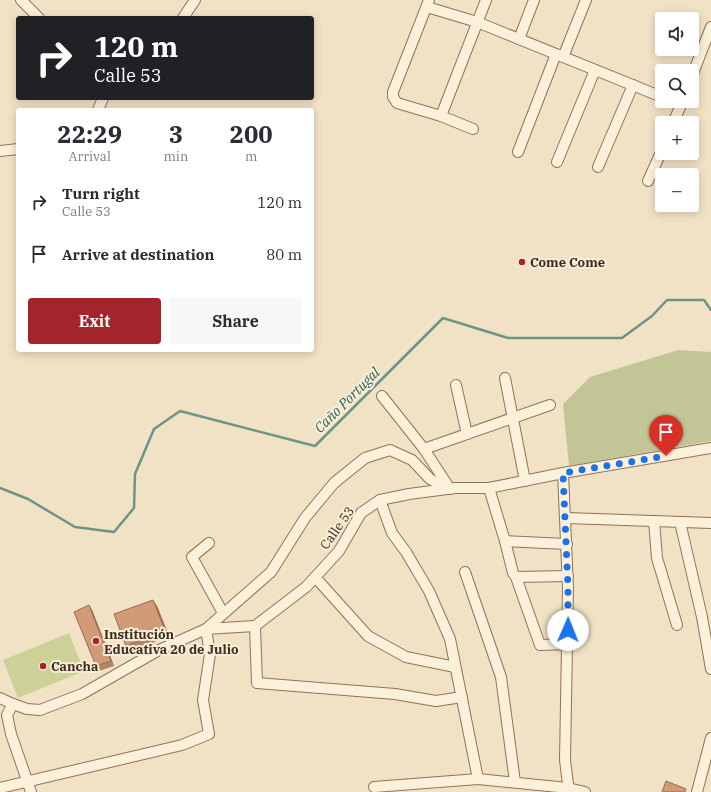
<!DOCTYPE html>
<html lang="en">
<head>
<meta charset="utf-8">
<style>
	body { margin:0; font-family:"IBM Plex Serif",serif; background:#f7f7f7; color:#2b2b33; height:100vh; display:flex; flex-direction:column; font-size:15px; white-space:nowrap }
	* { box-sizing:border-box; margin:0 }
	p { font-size:13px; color:#7c7c81 }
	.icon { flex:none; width:22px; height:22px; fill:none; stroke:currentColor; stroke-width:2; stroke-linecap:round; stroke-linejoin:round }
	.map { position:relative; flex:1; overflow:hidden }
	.details { position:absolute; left:16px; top:108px; width:298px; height:244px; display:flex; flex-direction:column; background:#fff; border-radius:4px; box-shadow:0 2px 10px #0003 }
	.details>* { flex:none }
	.top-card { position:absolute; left:16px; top:16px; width:298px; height:84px; border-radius:4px; box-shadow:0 2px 10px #0003; background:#202124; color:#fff; overflow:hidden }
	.tools { position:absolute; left:655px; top:12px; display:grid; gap:8px }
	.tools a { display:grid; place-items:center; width:44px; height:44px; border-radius:4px; background:#fff; box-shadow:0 2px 10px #0003; font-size:20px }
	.pin { position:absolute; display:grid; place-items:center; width:34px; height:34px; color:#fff; margin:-41px -17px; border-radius:50% 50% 50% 0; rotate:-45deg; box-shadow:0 0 4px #0007 }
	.pin .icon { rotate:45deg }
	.me { position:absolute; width:44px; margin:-22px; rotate:1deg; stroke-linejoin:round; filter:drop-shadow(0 0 3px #0008) }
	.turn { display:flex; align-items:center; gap:14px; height:84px; padding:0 12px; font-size:18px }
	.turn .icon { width:52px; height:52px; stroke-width:2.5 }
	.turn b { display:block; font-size:28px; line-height:34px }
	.eta { display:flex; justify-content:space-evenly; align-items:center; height:68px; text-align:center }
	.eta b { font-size:24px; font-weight:700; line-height:28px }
	.action { display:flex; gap:8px; margin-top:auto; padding:8px 12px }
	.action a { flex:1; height:46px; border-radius:4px; background:#a3242b; color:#fff; font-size:16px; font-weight:700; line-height:46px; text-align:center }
	.action a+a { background:#f7f7f7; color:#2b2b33 }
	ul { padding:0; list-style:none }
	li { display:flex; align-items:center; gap:12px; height:52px; padding:0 12px }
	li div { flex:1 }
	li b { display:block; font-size:15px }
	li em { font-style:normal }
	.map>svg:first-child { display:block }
</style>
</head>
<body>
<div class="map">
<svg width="711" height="792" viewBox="0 0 711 792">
	<rect width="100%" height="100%" fill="#f2e2c5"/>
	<polygon fill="#cdd198" points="69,633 84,671 18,698 3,660"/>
	<polygon fill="#c2c697" points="678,350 711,352 711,441 569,466 563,404 590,377"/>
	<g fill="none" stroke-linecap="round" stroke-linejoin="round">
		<polyline stroke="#6d9489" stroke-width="2.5" points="0,488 28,499 75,527 114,532 134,508 135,474 154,429 180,411 315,446 443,318 508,338 622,338 652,316 667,300 704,300 711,310"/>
		<defs>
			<g id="minor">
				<polyline points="21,0 39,18"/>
				<polyline points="429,0 393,92 393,97 397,103 441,116 473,129"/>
				<polyline points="427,7 477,22 662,97"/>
				<polyline points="183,18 195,0"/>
				<polyline points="519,39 534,0"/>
				<polyline points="563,57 586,0"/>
				<polyline points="692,76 711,27"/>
				<polyline points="98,110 103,98"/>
				<polyline points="441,116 486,0"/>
				<polyline points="673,123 681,105"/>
				<polyline points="0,151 18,149"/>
				<polyline points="518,152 556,54"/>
				<polyline points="557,162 595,70"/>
				<polyline points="598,167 633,85"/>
				<polyline points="648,181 662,150"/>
				<polyline points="505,378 525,481"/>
				<polyline points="456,385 467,434"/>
				<polyline points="382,396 424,449 450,489"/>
				<polyline points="424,449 550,405"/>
				<polyline points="563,473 568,588 565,760 569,792"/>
				<polyline points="489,488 505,541 513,573 516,577 540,645 567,644"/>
				<polyline points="380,500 392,533 406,552 429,591 450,639 478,779"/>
				<polyline points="566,518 711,523"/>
				<polyline points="654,521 657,558 677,625"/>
				<polyline points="680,522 702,617 711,669"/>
				<polyline points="505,541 567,544"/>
				<polyline points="209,543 192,557 223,613"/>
				<polyline points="465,572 501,677 515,782"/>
				<polyline points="315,577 368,636 406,657 455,667"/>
				<polyline points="516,577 568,576"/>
				<polyline points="255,626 257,683 395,694 436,701 462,697"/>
				<polyline points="0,698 13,704 27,709 40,710 82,694 159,650 206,629 255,626 306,587 339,551 361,513 380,500 409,494 455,488 489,488 563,473 711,448"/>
				<polyline points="13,704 7,715 11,734 31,792"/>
				<polyline points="374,787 478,779 568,788 585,792"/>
				<polyline points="0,788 182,745 209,734 203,700 210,654 206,629 271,572 305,518 334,483 365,458 390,450 412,460 430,479 448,489"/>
				<polyline points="697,792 711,738"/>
			</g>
		</defs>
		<use href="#minor" stroke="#8f7359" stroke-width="12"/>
		<use href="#minor" stroke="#fbf0da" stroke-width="10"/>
	</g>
	<g fill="#b58467">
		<polygon points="89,605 92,610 114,666 99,671 96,666"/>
		<polygon points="157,606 169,636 130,652 126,646"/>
	</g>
	<g fill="#946c54">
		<polygon points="153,600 157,606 169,636 165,630"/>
		<polygon points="89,605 92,610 114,666 111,661"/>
	</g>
	<g fill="#d39a78" stroke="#946c54">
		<polygon points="153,600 165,630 126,646 114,614"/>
		<polygon points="89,605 111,661 96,666 74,612"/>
		<polygon points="666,781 686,789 685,792 662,792"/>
	</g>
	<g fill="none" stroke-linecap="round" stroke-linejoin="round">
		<polyline stroke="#1a73e8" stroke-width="7" stroke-dasharray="0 12.6" points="568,630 568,588 563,473 666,456"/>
	</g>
	<g fill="#a3242b" stroke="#f8edd6" stroke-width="1.5">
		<circle cx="522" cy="262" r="4"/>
		<circle cx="96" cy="641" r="4"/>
		<circle cx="43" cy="666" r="4"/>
	</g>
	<g text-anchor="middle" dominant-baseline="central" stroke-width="4" stroke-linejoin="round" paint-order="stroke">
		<g font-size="13" font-weight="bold" fill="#3e2c1e" stroke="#f8edd6" text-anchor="start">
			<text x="530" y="262">Come Come</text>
			<text x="104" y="634">Institución<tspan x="104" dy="15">Educativa 20 de Julio</tspan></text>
			<text x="51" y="666">Cancha</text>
		</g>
		<g font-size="13" fill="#3e2c1e" stroke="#f8edd6">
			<text transform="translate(337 528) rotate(-55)">Calle 53</text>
		</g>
		<g font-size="14" font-style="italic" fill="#2c5f59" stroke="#f8edd6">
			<text transform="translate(347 400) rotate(-45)">Caño Portugal</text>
		</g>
	</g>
</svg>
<div class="tools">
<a><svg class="icon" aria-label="sound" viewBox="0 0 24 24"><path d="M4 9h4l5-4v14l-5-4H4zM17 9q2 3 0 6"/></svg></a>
<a><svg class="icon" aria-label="search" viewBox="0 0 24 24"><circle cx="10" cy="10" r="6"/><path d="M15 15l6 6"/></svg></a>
<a>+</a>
<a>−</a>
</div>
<div class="pin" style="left:666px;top:456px;background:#d93025"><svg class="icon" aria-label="arrive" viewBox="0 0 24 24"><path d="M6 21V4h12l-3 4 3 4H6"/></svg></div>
<svg class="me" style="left:568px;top:630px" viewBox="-20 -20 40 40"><circle r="19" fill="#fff"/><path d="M0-13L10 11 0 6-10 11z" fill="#1a73e8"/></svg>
<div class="top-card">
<div class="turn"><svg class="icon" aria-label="right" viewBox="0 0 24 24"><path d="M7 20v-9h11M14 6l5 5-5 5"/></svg><div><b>120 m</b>Calle 53</div></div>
</div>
<section class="details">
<div class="eta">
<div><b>22:29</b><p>Arrival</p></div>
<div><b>3</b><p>min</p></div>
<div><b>200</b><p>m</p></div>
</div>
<ul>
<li><svg class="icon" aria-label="right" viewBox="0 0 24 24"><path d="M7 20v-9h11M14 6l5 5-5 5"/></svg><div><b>Turn right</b><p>Calle 53</p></div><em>120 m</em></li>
<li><svg class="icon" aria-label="arrive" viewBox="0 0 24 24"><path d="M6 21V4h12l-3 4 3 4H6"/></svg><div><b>Arrive at destination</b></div><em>80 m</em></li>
</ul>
<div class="action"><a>Exit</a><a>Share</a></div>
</section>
</div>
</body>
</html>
